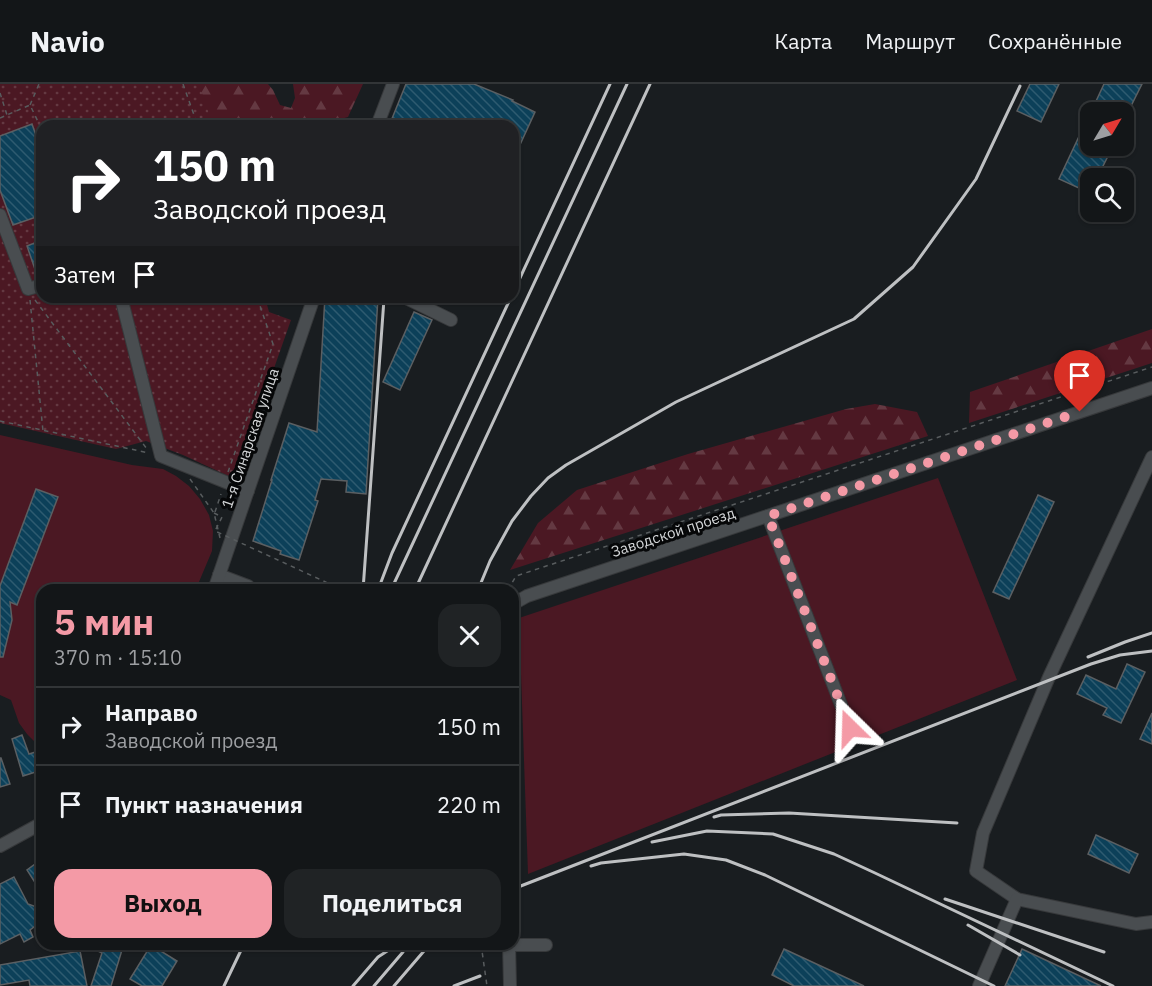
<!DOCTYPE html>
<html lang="ru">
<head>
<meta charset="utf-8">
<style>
	body { margin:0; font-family:"IBM Plex Sans",sans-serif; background:#202325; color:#f1f3f6; height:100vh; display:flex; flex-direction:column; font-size:22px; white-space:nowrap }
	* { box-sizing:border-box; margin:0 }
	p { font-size:20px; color:#9d9fa2 }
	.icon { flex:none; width:33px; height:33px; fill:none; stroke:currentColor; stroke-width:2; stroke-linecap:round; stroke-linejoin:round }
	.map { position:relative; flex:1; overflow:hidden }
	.drawer { position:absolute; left:36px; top:500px; width:483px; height:366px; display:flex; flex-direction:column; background:#131618; border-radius:18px; box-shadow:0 2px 4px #0004,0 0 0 2px #323537 }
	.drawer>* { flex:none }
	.top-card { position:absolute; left:36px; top:36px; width:483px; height:183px; border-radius:18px; box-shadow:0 2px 4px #0004,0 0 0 2px #323537; background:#202124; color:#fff; overflow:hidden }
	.needle { width:39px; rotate:52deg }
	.buttons { position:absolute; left:1080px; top:18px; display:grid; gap:12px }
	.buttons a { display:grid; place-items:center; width:54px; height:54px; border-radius:12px; background:#131618; box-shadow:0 2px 4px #0004,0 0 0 2px #323537; font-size:30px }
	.pin { position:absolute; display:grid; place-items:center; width:51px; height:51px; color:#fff; margin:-62px -26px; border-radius:50% 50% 50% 0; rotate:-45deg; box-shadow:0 0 6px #0007 }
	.pin .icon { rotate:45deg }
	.me { position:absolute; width:66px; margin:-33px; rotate:338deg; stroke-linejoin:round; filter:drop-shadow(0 0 4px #0008) }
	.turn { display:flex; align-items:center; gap:21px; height:126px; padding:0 18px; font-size:27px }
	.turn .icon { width:78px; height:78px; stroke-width:2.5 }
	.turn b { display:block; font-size:42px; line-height:51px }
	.then { display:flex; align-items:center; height:57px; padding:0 18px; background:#0003; gap:12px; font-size:22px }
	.round { display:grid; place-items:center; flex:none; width:63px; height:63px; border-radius:18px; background:#202325 }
	.summary { display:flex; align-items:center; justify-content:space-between; height:102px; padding:0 18px }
	h1 { font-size:36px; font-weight:700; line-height:45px; color:#f49aa6 }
	.cta { display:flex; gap:12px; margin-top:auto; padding:12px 18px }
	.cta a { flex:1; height:69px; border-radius:18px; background:#f49aa6; color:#111; font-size:24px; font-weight:700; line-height:69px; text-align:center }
	.cta a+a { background:#202325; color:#f1f3f6 }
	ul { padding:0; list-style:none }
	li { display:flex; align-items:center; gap:18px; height:78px; padding:0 18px; border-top:2px solid #323537 }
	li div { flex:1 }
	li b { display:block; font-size:22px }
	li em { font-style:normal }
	header { display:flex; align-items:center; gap:36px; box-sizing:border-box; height:84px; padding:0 30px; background:#131618; border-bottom:2px solid #323537 }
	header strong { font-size:28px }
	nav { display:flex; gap:33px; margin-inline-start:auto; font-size:21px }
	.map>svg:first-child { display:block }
</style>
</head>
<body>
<header>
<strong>Navio</strong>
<nav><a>Карта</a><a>Маршрут</a><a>Сохранённые</a></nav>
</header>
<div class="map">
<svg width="1152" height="902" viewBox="0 0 1152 902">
	<defs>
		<pattern id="forest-firs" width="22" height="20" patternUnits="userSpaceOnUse" patternTransform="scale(1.5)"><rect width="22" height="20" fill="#4b1823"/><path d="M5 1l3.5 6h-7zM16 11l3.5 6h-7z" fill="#643942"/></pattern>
		<pattern id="park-dots" width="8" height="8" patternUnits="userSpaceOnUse" patternTransform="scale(1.5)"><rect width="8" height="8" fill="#4b1823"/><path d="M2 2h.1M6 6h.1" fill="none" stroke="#643942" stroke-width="1.8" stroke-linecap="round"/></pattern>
		<pattern id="building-back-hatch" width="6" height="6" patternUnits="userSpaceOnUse" patternTransform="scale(1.5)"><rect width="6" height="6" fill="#0c4059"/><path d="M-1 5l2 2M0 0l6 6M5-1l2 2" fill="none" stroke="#2e5b70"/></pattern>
	</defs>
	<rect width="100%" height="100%" fill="#191d20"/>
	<g fill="#4b1823">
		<polygon points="0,351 132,381 163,385 176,392 189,402 200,415 209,431 213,447 212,467 196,505 42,506 42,665 27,650 19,639 11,616 0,611"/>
		<polygon points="938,394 1017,596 528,790 519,534"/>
	</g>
	<g fill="url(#forest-firs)">
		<polygon points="179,0 268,0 273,6 280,21 291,24 295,14 293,0 363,0 348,33 316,42 192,42"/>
		<polygon points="1152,245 1152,279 969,339 970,308"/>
		<polygon points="875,320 917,328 928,352 510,486 538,439 577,406 688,370 846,325"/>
	</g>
	<polygon fill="url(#park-dots)" points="0,0 199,0 213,42 42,42 42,213 265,213 269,228 291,236 235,395 183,371 146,357 116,365 0,339"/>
	<g fill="url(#building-back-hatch)" stroke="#5b5f62" stroke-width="1.5">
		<polygon points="406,0 474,0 513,16 512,17 535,28 513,76 513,42 389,42"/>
		<polygon points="1030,0 1059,0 1041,38 1017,27"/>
		<polygon points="1104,0 1142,0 1128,28 1091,28"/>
		<polygon points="1090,29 1090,62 1113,62 1097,94 1090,94 1090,109 1059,95"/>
		<polygon points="32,40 42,69 42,131 13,141 0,106 0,52"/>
		<polygon points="42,156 42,193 38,194 27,162"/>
		<polygon points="325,213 378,213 366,410 346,408 347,397 321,395 315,416 318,417 299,476 280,470 281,467 253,457 272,396 271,396 289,339 317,348"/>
		<polygon points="414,228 432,236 400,306 383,298"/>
		<polygon points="36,405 58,413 17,521 10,518 12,536 3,573 0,573 0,502"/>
		<polygon points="1038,411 1054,418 1009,515 993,508"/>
		<polygon points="1127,580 1145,588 1121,639 1103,631 1107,624 1077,610 1086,591 1116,605"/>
		<polygon points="1152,629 1152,660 1140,655"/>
		<polygon points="22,651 29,670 42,666 42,686 23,692 12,655"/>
		<polygon points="0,674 1,674 10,700 0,703"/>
		<polygon points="1096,751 1138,770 1129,789 1088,770"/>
		<polygon points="42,775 42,797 36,800 27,786"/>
		<polygon points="14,793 28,820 42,825 42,837 30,846 33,853 24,858 20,850 0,860 0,800"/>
		<polygon points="84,860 103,860 122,866 111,902 91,902 102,869"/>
		<polygon points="151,861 177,877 162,902 142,902 130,895"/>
		<polygon points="784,865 864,902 794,902 772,891"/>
		<polygon points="1022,865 1101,902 1005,902"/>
		<polygon points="80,867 87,902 30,902 29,896 0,901 0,881"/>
	</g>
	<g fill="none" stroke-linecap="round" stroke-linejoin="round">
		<defs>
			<g id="minor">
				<polyline points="377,42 393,0"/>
				<polyline points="0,131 28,205 42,201"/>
				<polyline points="121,213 161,372 248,407"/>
				<polyline points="404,213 451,236"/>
				<polyline points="1152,373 1049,593 983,749 976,787 1017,815 1136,840 1152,838"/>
				<polyline points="768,432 850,644"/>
				<polyline points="219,491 248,502 247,506"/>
				<polyline points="214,506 314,213"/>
				<polyline points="513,520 527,512 1152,304"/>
				<polyline points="0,762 42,739"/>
				<polyline points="509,860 510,902"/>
				<polyline points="509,861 546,861"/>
				<polyline points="979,902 1017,815"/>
			</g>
		</defs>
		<use href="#minor" stroke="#37393b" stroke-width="14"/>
		<g stroke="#585c5e" stroke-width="1.5" stroke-dasharray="4.5 4.5" stroke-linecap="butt">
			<polyline points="183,0 198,42"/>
			<polyline points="0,9 7,31"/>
			<polyline points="30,21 39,0"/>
			<polyline points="0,34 30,21 42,46"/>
			<polyline points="30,216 43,347"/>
			<polyline points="35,216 147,365"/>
			<polyline points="0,337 149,369"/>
			<polyline points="228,388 273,260 257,213"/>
			<polyline points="190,395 214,429 220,454"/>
			<polyline points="215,428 221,410"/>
			<polyline points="508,506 516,492 1152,283"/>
			<polyline points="481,860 487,902"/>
		</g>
		<use href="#minor" stroke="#494d50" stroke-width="12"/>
		<g stroke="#bec0c2" stroke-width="3">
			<polyline points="513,209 610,0"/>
			<polyline points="363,506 384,215"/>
			<polyline points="378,506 392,469 511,213"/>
			<polyline points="391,506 627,0"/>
			<polyline points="415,506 650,0"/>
			<polyline points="478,506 490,477 512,437 531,412 548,394 566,381 676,318 854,235 913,183 976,95 1020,2"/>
			<polyline points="1088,573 1125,558 1152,549"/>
			<polyline points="714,733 721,731 789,729 957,739"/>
			<polyline points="652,758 707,747 773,750 834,770 875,789 1113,902"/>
			<polyline points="591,782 601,779 684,770 726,776 765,791 994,902"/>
			<polyline points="513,805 1091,580 1120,571 1152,567"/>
			<polyline points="945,815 1104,868"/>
			<polyline points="968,841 1020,871"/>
			<polyline points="224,902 244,860"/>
			<polyline points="353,902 378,873 398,860"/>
			<polyline points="374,902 403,868"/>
			<polyline points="394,902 430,860"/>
			<polyline points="454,902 480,892"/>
		</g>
		<polyline stroke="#585c5e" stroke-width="1.5" stroke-dasharray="4.5 4.5" stroke-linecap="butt" points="214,429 222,433 215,447 343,506"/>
	</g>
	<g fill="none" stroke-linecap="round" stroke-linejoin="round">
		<polyline stroke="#f49aa6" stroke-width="10" stroke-dasharray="0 18" points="850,644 768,432 1080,328"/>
	</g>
	<g text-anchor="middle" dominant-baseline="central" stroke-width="6" stroke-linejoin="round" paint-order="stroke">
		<g font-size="15" fill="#d4d6d8" stroke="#060708">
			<text transform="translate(250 354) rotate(-71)">1-я Синарская улица</text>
			<text transform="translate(673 448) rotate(-18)">Заводской проезд</text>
		</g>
	</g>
</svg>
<div class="buttons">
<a><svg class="needle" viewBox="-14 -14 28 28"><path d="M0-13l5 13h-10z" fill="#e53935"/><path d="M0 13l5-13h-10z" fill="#9d9fa2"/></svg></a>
<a><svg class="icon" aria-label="search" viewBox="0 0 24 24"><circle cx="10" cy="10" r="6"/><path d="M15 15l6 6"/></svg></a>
</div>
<div class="pin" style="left:1080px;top:328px;background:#d93025"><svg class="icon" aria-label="arrive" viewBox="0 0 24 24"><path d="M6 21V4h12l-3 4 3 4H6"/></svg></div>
<svg class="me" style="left:850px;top:644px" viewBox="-20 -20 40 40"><path d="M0-17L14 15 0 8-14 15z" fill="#f49aa6" stroke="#fff" stroke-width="4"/></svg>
<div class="top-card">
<div class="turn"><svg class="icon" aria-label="right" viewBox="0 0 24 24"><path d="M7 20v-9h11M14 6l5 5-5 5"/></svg><div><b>150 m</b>Заводской проезд</div></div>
<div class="then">Затем<svg class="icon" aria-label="arrive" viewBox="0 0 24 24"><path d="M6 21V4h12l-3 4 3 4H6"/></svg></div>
</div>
<section class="drawer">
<div class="summary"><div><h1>5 мин</h1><p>370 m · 15:10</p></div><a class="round"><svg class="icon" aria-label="close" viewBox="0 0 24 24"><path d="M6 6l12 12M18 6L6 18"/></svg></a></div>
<ul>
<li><svg class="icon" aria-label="right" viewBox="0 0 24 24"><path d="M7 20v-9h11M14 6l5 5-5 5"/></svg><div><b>Направо</b><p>Заводской проезд</p></div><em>150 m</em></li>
<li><svg class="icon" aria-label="arrive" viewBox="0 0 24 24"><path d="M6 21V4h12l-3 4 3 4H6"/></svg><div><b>Пункт назначения</b></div><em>220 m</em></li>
</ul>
<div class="cta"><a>Выход</a><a>Поделиться</a></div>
</section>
</div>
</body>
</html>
